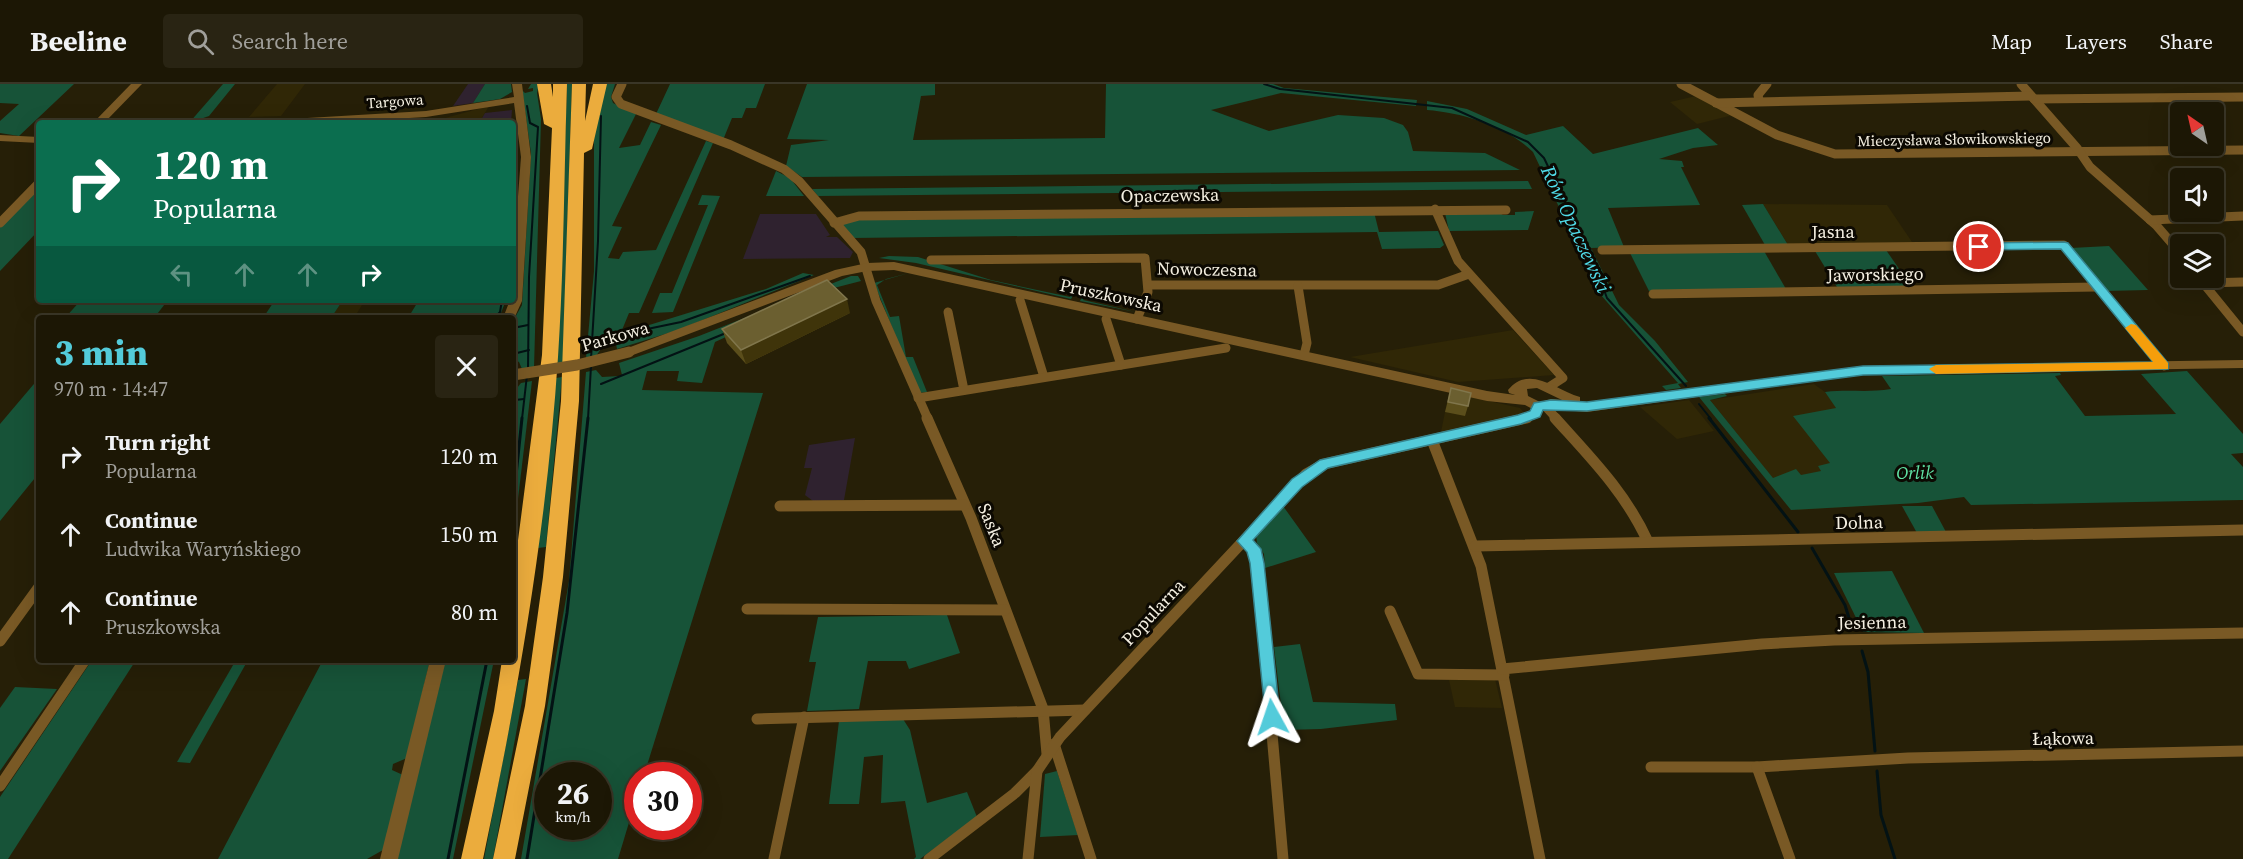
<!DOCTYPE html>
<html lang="en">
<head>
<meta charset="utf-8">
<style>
	body { margin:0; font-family:"Source Serif 4",serif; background:#292413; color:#f1f3f6; height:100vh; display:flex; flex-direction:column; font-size:22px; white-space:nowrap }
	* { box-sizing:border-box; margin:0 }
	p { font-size:20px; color:#a09f9a }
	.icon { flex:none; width:33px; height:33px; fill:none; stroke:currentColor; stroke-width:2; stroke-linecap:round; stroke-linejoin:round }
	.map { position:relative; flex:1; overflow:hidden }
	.sheet { position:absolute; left:36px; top:231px; width:480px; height:348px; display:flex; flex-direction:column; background:#1c1705; border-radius:6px; box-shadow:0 6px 24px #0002,0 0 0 2px #3a3627 }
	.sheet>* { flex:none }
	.top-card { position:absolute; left:36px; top:36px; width:480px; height:183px; border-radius:6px; box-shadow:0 6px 24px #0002,0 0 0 2px #3a3627; background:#0b6e4f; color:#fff; overflow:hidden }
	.needle { width:39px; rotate:326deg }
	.controls { position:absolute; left:2170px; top:18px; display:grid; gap:12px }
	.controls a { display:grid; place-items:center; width:54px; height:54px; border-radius:6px; background:#1c1705; box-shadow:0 6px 24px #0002,0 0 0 2px #3a3627; font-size:30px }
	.speed { position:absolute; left:534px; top:678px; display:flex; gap:12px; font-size:30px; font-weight:700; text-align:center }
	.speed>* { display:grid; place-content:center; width:78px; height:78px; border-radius:50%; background:#1c1705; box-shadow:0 6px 24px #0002,0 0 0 2px #3a3627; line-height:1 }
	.speed small { font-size:15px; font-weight:400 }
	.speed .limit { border:9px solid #d22; background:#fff; color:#111 }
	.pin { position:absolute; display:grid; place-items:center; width:51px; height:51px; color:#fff; margin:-26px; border:3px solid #fff; border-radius:50%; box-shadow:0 2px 6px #0007 }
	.me { position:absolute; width:66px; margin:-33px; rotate:355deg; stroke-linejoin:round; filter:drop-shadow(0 0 4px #0008) }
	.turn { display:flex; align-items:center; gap:21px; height:126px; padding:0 18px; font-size:27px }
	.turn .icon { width:78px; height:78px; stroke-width:2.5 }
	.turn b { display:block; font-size:42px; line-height:51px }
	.lanes { display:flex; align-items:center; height:57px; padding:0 18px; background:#0003; justify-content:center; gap:30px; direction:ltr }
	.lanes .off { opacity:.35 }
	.round { display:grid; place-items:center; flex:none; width:63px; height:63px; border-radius:6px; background:#292413 }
	.overview { display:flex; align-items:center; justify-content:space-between; height:102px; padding:0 18px }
	h1 { font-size:36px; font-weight:800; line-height:45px; color:#53cbda }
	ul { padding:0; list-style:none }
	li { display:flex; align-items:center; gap:18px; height:78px; padding:0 18px }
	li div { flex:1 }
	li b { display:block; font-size:22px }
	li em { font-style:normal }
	header { display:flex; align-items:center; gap:36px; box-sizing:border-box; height:84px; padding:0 30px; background:#1c1705; border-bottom:2px solid #3a3627 }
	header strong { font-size:28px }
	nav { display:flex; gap:33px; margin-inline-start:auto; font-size:21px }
	.search { width:420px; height:54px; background:#292413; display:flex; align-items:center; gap:15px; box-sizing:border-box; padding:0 21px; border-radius:6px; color:#a09f9a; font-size:22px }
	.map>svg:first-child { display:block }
</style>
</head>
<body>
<header>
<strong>Beeline</strong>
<div class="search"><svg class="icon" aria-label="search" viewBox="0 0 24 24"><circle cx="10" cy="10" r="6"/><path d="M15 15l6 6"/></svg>Search here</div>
<nav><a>Map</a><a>Layers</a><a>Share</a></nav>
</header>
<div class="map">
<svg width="2243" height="775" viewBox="0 0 2243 775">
	<rect width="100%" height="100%" fill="#261f07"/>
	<g fill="#302706">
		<polygon points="277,0 305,0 281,32 249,33"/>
		<polygon points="1696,12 1733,31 1697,40 1670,18"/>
		<polygon points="489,22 479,39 422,39 426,34 445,34"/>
		<polygon points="1763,120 1887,121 1912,158 1788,161"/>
		<polygon points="343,216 365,216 354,234 331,234"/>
		<polygon points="1513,246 1554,291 1458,298 1350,273"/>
		<polygon points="1814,300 1825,308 1907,419 1798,426 1710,316"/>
		<polygon points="1449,308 1520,324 1524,329 1441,348"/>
		<polygon points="1689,316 1714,347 1677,355 1640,323"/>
		<polygon points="1495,595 1502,624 1455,623 1449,596"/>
	</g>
	<g fill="#2f222f">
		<polygon points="468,0 485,0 473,19 453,22"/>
		<polygon points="512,26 511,39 479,39 485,29"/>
		<polygon points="760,130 816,130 830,151 826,153 837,153 853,168 850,174 743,175"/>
		<polygon points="855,354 844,416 813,417 805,411 812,384 804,384 809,361"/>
	</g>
	<g fill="#175338" fill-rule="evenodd">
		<polygon points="0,0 74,0 19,52 0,49 0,37 19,20 0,19"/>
		<polygon points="223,0 235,0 209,32 189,39"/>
		<polygon points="485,0 511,0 512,8 500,15 473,19"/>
		<polygon points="531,0 539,0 537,9 541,35 534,284 522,285 519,278 513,275 513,237 522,221 531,69 522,6 525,9 533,7 533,4 528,5"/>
		<polygon points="567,0 572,0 563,279 557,280"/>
		<polygon points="604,0 615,0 611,13 613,19 636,30 619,64 640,61 651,38 661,41 612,142 622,143 608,174 619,175 623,168 656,166 706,57 713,59 639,229 629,229 622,246 633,246 766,205 803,189 814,191 678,246 617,265 615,255 605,259 596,272 586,274 594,187 594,53"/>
		<polygon points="670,0 765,0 756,24 746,24 742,34 732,34 723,56 656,30"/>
		<polygon points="807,0 935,0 935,11 921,12 913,56 1105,54 1106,0 1273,0 1284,4 1417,16 1416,22 1281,9 1211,26 1269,47 1338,31 1384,34 1403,41 1408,48 1413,67 1485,69 1520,86 802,93 786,82 791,61 829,56 787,55"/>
		<path d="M1427,17L1467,25L1526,51L1563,42L1593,70L1698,44L1718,61L1693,64L1659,75L1682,77L1684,83H1681L1700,121L1608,124L1624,163L1591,164L1619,221L1655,257L1688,298L1678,300L1681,304L1666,306L1662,302L1678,299L1600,210L1533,68C1506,42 1464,29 1427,26Z"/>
		<polygon points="776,87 790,94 804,112 766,112"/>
		<polygon points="1528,97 1532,105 818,112 812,105"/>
		<polygon points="39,104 39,146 0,187 0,143"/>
		<polygon points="702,111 720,112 673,228 652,229 660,209 672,209 708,121 698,121"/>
		<polygon points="1763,120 1788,161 1765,161 1742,121"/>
		<polygon points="1496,127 1503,131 1515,131 1515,128 1534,127 1528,146 1449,147 1445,129"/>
		<polygon points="1374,128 1379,148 1438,147 1444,161 1440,164 1382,165 1377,148 852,154 843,143 843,139 850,136"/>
		<polygon points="2109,162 2148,206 2105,207 2071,164"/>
		<polygon points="1886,166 1911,202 1837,203 1815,167"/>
		<polygon points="1764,167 1786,205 1649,207 1630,169"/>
		<polygon points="889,172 918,173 991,196 1070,213 1075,205 1089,209 1083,216 1136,228 1080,217 1084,209 1076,206 1071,215 916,179 879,174"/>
		<polygon points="909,189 886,195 877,201 890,233 899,232 906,273 913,273 927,308 919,309 874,199"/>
		<path d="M851,192H858L861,197L830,205L715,258L702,299L677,297L679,287H647L642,306L763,309L644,691L638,692L637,712L618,775H521L569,497L586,288L596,286L602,293L620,292L622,291L619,279L699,252ZM548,692H598V742H548Z"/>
		<polygon points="81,216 168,216 154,234 65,234"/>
		<polygon points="275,216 343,216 331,234 263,234"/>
		<polygon points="419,216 506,216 499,234 408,234"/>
		<path d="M2187,287L2243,350V369L2231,370L2243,383V416L1971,421L1964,413L1918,419L1791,426L1699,313L1725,310L1727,312L1710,316L1773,394L1796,385L1801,391L1821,387L1818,382L1830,379L1793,332L1836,324L1825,308C1850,305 1866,309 1891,305L1882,292L2060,289L2061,291L2055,292L2085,332L2176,330L2141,290Z"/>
		<polygon points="562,293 546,463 538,464 556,294"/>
		<polygon points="39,294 39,389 0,437 0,340"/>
		<polygon points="532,297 513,457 513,309 521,299"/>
		<polygon points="1283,422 1316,468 1265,484 1264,470 1257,459 1256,451"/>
		<polygon points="1902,422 1932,422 1946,448 1917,449"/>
		<polygon points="1892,487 1924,549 1863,548 1834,489"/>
		<polygon points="947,531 960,569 909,585 906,577 868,577 859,625 807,627 816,578 809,578 818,533"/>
		<polygon points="1300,560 1313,618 1395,620 1397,636 1321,645 1284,646 1274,563"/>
		<polygon points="92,576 136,576 8,775 0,775 0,713"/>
		<polygon points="236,576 248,576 190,679 177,678"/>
		<polygon points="323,576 430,576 407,674 393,680 392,686 403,691 383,766 367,775 218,775"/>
		<polygon points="445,576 494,576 453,775 397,775"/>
		<polygon points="526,595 493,775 484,775 518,596"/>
		<polygon points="15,603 57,605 0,687 0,624"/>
		<polygon points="903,635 910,646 927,719 967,708 977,733 920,775 914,775 916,773 905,717 881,719 883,671 864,673 859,720 829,720 839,637"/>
		<polygon points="1057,687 1078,751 1040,753 1045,690"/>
	</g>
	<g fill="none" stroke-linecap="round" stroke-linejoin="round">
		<g stroke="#031214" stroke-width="2">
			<polyline points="1264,0 1280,5 1452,24 1528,58 1544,74 1594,179 1607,214 1686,302"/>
			<polyline points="527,22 530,39 538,43 529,193 528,285"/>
			<polyline points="598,157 601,32"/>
			<polyline points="495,234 500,228 502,216"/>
			<polyline points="513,244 528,241"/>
			<polyline points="604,254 681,238 810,192"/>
			<polyline points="513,270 529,266"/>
			<polyline points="591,275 598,157"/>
			<polyline points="601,300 726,249"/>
			<polyline points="515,316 524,315"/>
			<polyline points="1699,320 1711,335"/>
			<polyline points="522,335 527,291"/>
			<polyline points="588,335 591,282"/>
		</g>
		<g stroke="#031214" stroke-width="3">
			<polyline points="1709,334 1798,448"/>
			<polyline points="513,420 522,334"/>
			<polyline points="1812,464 1845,521 1852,544"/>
			<polyline points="1862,567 1868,588 1875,667"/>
			<polyline points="1877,687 1881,731 1895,775"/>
			<polyline points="448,775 487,576"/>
			<polyline points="527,775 567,529 588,334"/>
		</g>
		<g stroke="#795925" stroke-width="9">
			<polyline points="622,0 616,13 621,20 731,61 784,85 799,97 861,168 876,217 928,335"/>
			<polyline points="1681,0 1777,51 1835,70 2243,66"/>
			<polyline points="2021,0 2077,64 2090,83 2156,141 2181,170"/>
			<polyline points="2034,15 2243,13"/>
			<polyline points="1759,16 1758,11 1767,0"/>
			<polyline points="1716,19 2031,12"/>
			<polyline points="1435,125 1458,177 1563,294 1549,303"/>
			<polyline points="2150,136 2243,132"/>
			<polyline points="0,139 39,99"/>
			<polyline points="834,139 859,132 1506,126"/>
			<polyline points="1602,166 2064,161 2164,282"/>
			<polyline points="931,176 1145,174 1148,208 1137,235"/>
			<polyline points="2199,194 2243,248"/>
			<polyline points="2203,199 2243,198"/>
			<polyline points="1148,201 1438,201 1469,190"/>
			<polyline points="1298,202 1307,259 1304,271"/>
			<polyline points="1653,210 2097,203"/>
			<polyline points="1020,216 1044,293"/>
			<polyline points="948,228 964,306"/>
			<polyline points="1106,235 1121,281"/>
			<polyline points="918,314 1226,264"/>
			<polyline points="1545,322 1557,335"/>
			<polyline points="1521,335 1536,330 1538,323"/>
		</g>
		<g stroke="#795925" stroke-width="11">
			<polyline points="927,334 971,434 1043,625 1047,670"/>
			<path d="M1555,334C1590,373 1626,409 1648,458"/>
			<polyline points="1432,356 1481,482 1540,775"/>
			<polyline points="780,422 964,421"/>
			<polyline points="1244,457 1253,465 1257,479 1283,775"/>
			<polyline points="1475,462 2243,446"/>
			<polyline points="747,525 1005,526"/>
			<polyline points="1390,527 1418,590 1504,591"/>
			<polyline points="0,557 39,503"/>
			<polyline points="1502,585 1762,560 1834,556 2243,549"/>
			<polyline points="757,635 1085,626"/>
			<polyline points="1054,660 1091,775"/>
			<polyline points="1651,683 1757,683 1908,674 2243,667"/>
			<polyline points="1757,683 1790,775"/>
			<polyline points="0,702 85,576"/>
			<polyline points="774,775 804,633"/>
			<polyline points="929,775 1015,709 1037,687 1060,653 1306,390 1324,380 1527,334"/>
			<polyline points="1028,775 1037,687"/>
		</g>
		<g fill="#795925" fill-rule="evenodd">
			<polygon points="131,0 142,0 104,39 93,39"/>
			<polygon points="512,0 522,0 531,73 522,217 513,237 513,234 503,234 510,216 513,216 513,178 521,73 514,19 426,33 325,39 268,39 273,36 426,27 514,13"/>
			<polygon points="0,51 39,53 39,59 0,57"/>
			<path d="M894,178L1487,307L1515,311L1509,309L1508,306C1529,280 1556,306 1580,313V318H1587L1863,282L2243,276V284L1863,290L1587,328L1551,325L1538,328L1525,321L1487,317L894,186L867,187L842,192L633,271H625L623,268L625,265L835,186L867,179ZM1537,304L1562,316L1551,315L1540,318L1528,312L1527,305Z"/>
			<polygon points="430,576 446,576 398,775 380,775"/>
		</g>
		<g fill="#ebac3d" fill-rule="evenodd">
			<path d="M537,0H551L553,13V0H567C564,91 564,182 558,273C547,442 518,610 483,775H461L494,627L502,576H513V495L542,271L552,44L544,40Z"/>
			<polygon points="572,0 586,0 585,37 593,0 607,0 592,65 584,69 579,317 563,493 545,622 515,775 493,775 525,622 543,493 561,317"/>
		</g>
		<polyline stroke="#795925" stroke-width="11" points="513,291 577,281 629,268"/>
	</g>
	<g fill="#5b4e1b">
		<polygon points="850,229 746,280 727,259 722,245"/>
		<polygon points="1451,304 1468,322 1465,332 1445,328"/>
	</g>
	<polygon fill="#3f340a" points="847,215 850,229 746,280 741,266"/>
	<g fill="#6b5f30" stroke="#80764c" stroke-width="1.5">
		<polygon points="827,196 847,215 741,266 722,245"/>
		<polygon points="1451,304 1471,309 1468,322 1448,318"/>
	</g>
	<polygon fill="#53cbda" stroke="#36848e" stroke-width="1.5" points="2064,158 2068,159 2168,279 2168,285 1863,291 1587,327 1543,326 1540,333 1521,340 1328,384 1302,403 1253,456 1261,465 1264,479 1280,633 1277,638 1272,640 1266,638 1250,479 1247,468 1237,457 1292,395 1320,376 1518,331 1530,327 1534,319 1551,316 1587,318 1863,282 2153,278 2061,165 1979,166 1973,163 1979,159"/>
	<polygon fill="#f59e0b" points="2131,240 2136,241 2168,279 2168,285 1936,290 1929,285 1936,281 2153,278 2125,244"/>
	<g text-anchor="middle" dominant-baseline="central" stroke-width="6" stroke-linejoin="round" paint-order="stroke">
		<g font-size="15" fill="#f4efe1" stroke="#0c0902">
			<text transform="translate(395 17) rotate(-4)">Targowa</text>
			<text transform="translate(1954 55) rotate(-1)">Mieczysława Słowikowskiego</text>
		</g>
		<g font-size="18" fill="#f4efe1" stroke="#0c0902">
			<text transform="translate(1170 111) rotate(-1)">Opaczewska</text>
			<text x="1833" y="147">Jasna</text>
			<text transform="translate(1207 185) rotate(1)">Nowoczesna</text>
			<text transform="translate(1875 190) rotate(-1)">Jaworskiego</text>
			<text transform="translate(1111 211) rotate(12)">Pruszkowska</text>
			<text transform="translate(615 252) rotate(-16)">Parkowa</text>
			<text transform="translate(1859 438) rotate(-1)">Dolna</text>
			<text transform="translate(992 441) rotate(68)">Saska</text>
			<text transform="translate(1153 528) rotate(-47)">Popularna</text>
			<text transform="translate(1872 538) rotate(-1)">Jesienna</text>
			<text transform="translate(2063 654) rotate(-1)">Łąkowa</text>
		</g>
		<g font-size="18" font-style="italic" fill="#60e4a5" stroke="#0c0902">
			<text x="1915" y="388">Orlik</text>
		</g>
		<g font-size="20" font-style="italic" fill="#50dbe8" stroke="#0c0902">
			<text transform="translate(1576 145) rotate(65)">Rów Opaczewski</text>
		</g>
	</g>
</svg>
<div class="controls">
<a><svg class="needle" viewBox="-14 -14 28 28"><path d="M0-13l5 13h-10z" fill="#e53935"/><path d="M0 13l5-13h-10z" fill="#a09f9a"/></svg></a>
<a><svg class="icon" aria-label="sound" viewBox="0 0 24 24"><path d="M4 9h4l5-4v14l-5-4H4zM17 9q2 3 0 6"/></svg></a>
<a><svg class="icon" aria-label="layers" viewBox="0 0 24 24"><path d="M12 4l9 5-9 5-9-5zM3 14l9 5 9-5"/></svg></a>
</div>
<div class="speed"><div>26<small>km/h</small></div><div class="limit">30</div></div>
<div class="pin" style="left:1979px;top:163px;background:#d93025"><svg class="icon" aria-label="arrive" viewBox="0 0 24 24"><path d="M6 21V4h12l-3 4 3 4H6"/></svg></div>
<svg class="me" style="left:1272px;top:633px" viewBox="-20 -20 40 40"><path d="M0-17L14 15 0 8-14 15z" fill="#53cbda" stroke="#fff" stroke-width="4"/></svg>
<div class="top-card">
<div class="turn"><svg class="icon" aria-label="right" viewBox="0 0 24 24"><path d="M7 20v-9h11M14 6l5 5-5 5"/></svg><div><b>120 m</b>Popularna</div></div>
<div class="lanes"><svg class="icon off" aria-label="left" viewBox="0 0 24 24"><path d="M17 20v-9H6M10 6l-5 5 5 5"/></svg><svg class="icon off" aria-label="ahead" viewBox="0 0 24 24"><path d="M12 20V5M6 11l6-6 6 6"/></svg><svg class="icon off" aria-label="ahead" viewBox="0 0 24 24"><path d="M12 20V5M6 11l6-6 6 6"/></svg><svg class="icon" aria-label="right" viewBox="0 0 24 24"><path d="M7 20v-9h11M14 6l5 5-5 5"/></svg></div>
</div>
<section class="sheet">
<div class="overview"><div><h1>3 min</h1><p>970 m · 14:47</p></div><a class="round"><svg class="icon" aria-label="close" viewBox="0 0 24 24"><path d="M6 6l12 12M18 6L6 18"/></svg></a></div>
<ul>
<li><svg class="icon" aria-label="right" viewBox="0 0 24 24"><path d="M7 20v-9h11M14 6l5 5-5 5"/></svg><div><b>Turn right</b><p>Popularna</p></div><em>120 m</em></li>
<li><svg class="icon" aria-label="ahead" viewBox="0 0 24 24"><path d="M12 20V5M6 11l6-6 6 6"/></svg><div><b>Continue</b><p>Ludwika Waryńskiego</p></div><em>150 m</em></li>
<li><svg class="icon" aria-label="ahead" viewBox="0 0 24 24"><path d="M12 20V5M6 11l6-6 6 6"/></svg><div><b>Continue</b><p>Pruszkowska</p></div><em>80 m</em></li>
</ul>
</section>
</div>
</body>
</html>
